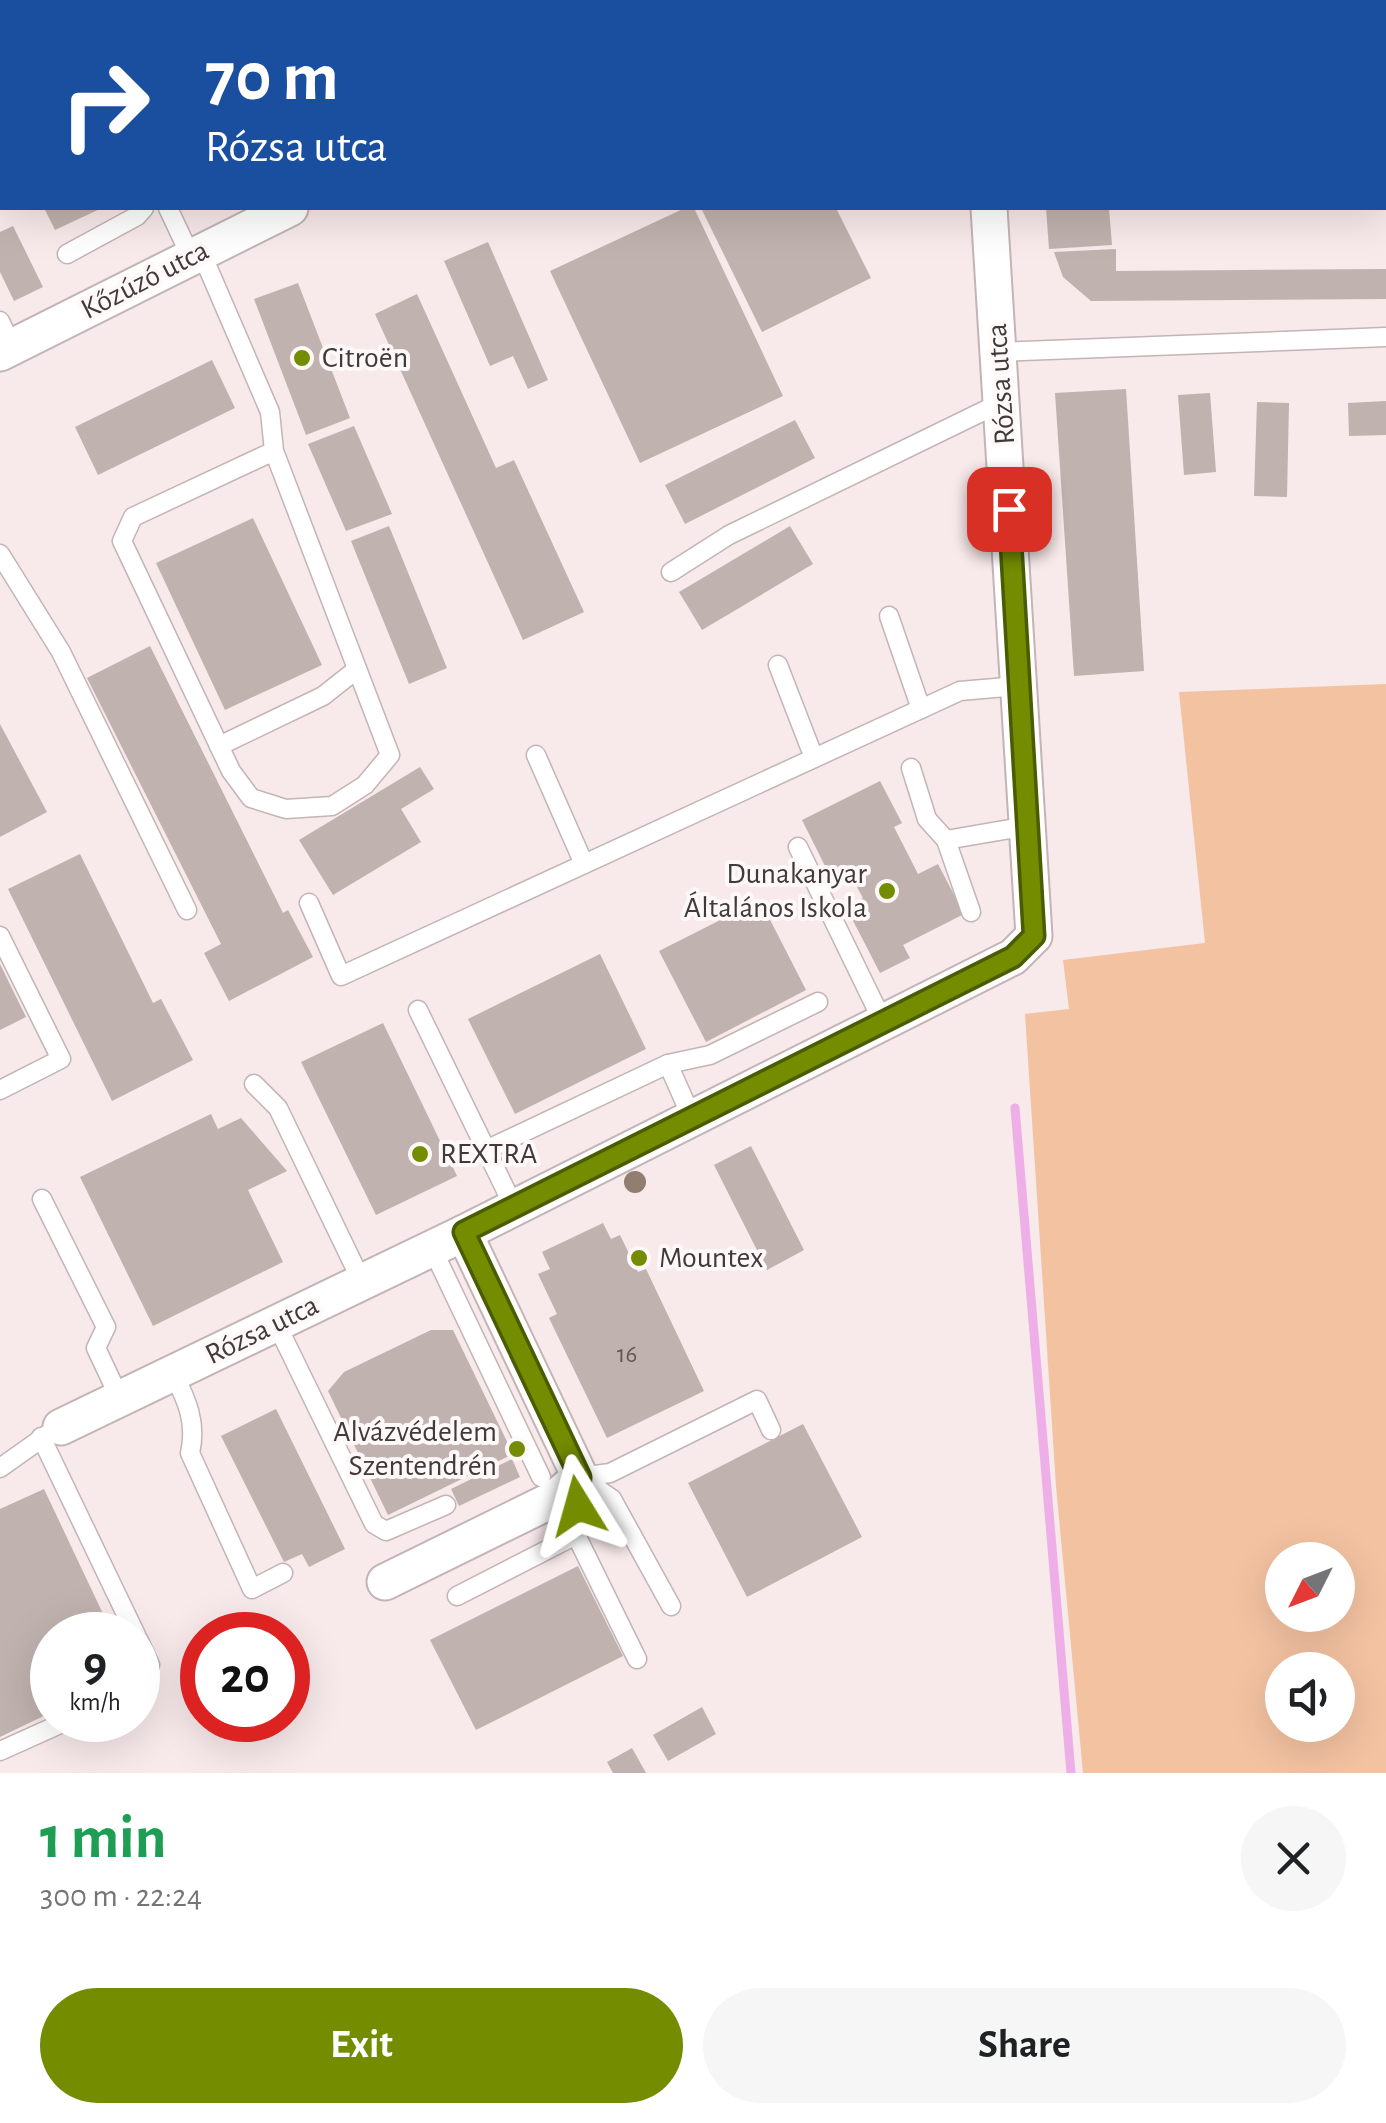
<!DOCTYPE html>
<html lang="en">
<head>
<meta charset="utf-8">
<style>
	body { margin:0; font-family:"Alegreya Sans",sans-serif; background:#f6f6f6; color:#202124; height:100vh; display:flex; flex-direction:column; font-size:38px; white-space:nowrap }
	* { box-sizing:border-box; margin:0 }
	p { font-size:32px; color:#757577 }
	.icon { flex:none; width:55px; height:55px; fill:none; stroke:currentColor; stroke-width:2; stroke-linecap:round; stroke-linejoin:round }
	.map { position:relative; height:1773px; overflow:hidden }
	.sheet { display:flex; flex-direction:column; background:#fff; flex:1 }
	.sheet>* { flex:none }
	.guide { position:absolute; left:0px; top:0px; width:1388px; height:210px; box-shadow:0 10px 40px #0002; background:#1a4fa0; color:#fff; overflow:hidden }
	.needle { width:65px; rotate:228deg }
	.fabs { position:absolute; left:1265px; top:1542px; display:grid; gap:20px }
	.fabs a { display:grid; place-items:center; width:90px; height:90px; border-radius:50%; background:#fff; box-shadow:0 10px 40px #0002; font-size:50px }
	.speed { position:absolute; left:30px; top:1612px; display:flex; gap:20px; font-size:50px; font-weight:700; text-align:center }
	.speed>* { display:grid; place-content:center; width:130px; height:130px; border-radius:50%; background:#fff; box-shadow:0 10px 40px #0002; line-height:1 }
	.speed small { font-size:25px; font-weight:400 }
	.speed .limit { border:15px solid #d22; background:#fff; color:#111 }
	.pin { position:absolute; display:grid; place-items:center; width:85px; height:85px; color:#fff; margin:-42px; border-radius:20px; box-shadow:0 5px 15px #0006 }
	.me { position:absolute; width:110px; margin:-55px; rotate:352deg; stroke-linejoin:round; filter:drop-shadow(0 0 8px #0008) }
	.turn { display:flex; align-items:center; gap:35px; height:210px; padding:0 40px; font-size:45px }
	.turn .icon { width:130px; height:130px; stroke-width:2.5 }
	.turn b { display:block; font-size:70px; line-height:85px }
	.round { display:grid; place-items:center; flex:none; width:105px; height:105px; border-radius:52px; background:#f6f6f6 }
	.head { display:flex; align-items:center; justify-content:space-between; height:170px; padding:0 40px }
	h1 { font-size:60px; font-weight:700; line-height:75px; color:#1e9e55 }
	.cta { display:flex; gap:20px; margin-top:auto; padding:20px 40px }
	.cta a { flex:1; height:115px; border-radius:60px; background:#738c00; color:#fff; font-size:40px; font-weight:700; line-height:115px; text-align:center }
	.cta a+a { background:#f6f6f6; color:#202124 }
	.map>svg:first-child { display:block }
</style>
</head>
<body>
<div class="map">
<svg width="1386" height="1773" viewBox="0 0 1386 1773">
	<rect width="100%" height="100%" fill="#f8e9ea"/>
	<path fill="#f3c2a1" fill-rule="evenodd" d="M1386,684V1773H1083L1056,1486L1025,1014L1069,1009L1063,960L1205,943L1179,692ZM1282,1560H1338V1615H1282ZM1282,1670H1338V1725H1282Z"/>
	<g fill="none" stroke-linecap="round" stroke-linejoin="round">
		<polyline stroke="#eeaee7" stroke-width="9" points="1015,1108 1071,1773"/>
	</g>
	<g fill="#c0b2ae">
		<polygon points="44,208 102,208 55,230"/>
		<polygon points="685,208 694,208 783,396 640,463 550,271"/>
		<polygon points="701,208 836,208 871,278 762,332"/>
		<polygon points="1046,208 1109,208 1112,245 1049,249"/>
		<polygon points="13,226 43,287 14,301 0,272 0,232"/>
		<polygon points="488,242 548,380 528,389 513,356 490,366 444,261"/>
		<polygon points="1116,249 1116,271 1386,269 1386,299 1091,301 1063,277 1054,252"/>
		<polygon points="298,283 350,418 306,435 254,299"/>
		<polygon points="417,294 496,468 514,460 584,612 523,640 375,314"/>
		<polygon points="212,360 235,408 98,475 75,427"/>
		<polygon points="1126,389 1144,671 1074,676 1055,393"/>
		<polygon points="1210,393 1216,472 1184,475 1178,395"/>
		<polygon points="1386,401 1386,435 1349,436 1348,403"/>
		<polygon points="1257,402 1289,403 1287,497 1254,496"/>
		<polygon points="795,420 815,458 685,524 665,485"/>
		<polygon points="354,426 392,514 346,531 308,444"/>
		<polygon points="253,518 322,665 225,710 156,563"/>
		<polygon points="389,526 447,668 409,684 351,541"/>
		<polygon points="790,526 813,564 702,630 679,592"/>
		<polygon points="150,646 283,913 288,910 313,957 229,1001 204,953 221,944 87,678"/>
		<polygon points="0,724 47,812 0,837"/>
		<polygon points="420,767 434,789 401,809 421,842 333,895 299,840"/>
		<polygon points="880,781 902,823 894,827 918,874 938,864 964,914 903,945 910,958 880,973 846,907 863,898 851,876 834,884 802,820"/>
		<polygon points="80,854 153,1003 161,999 193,1060 112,1101 8,889"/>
		<polygon points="760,900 806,990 706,1042 659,951"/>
		<polygon points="600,954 646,1049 515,1114 468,1019"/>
		<polygon points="0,964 26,1017 0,1030"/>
		<polygon points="383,1023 457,1176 376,1215 301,1062"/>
		<polygon points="211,1114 218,1129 241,1118 287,1171 248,1190 283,1262 153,1326 80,1177"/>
		<polygon points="751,1146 804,1250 767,1270 714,1165"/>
		<polygon points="603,1223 611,1239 620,1235 638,1272 646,1269 704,1391 607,1438 549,1318 557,1314 538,1274 550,1269 542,1252"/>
		<polygon points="431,1330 453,1330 513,1454 388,1515 328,1391 344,1372"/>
		<polygon points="276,1409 345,1549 309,1567 302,1554 284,1562 221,1436"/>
		<polygon points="803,1424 862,1537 747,1597 688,1483"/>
		<polygon points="512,1459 520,1477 459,1506 451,1489"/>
		<polygon points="44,1489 113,1635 52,1635 52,1712 0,1737 0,1509"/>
		<polygon points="578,1566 623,1656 476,1730 430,1640"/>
		<polygon points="702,1707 716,1734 668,1761 653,1735"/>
		<polygon points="632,1748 646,1773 613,1773 607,1762"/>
	</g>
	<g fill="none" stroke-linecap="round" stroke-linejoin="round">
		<defs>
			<g id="service">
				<polyline points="35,0 36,2"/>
				<polyline points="241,0 242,2"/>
				<polyline points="168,208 191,257"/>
				<polyline points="201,252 270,412 274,451 390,755 365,785 332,806 286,809 251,798 231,771 122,541 133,517 274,451"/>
				<polyline points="67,254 137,216 144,208"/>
				<polyline points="0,321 12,347"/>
				<polyline points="999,352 1386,337"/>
				<polyline points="0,554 61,652 187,910"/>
				<polyline points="671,572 729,535 1002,402"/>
				<polyline points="889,616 921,709"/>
				<polyline points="778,665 814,758"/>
				<polyline points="219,746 323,696 356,670"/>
				<polyline points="536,755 584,864"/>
				<polyline points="911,768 927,819 946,840 1028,826"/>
				<polyline points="946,840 971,912"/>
				<polyline points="798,847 883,1022"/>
				<polyline points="309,903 341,976 960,691 1019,686"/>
				<polyline points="0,936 61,1059 0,1090"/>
				<polyline points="418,1010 514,1207"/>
				<polyline points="668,1064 710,1055 818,1002"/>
				<polyline points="254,1084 278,1108 362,1282"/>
				<polyline points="486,1150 668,1064 692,1118"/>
				<polyline points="42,1199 106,1327 96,1348 120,1399"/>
				<polyline points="432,1248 541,1477"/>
				<polyline points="276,1323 374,1524 386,1531 446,1505"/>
				<path d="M173,1373C187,1400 197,1423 190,1453L252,1589L283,1573"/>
				<polyline points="41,1437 136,1635"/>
				<polyline points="0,1468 48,1434"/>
				<polyline points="580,1477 610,1473 757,1400 771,1430"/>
				<polyline points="580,1477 612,1499 671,1606"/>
				<polyline points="580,1478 576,1535 637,1659"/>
				<polyline points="457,1596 576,1535"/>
				<polyline points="138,1639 150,1665 138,1689"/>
				<polyline points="0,1751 69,1720"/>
			</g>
			<g id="minor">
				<polyline points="279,0 280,2"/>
				<polyline points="975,0 975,2"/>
				<polyline points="702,2 707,0"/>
				<polyline points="0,353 290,208"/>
				<polyline points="61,1427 464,1233 1013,957 1034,936 989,208"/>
				<polyline points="385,1582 554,1499 580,1477 464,1233"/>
			</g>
		</defs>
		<use href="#service" stroke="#c3b4b5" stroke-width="21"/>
		<use href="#minor" stroke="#c3b4b5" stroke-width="39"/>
		<use href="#service" stroke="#fff" stroke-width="18"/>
		<use href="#minor" stroke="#fff" stroke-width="35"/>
	</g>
	<circle fill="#927d71" cx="635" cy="1182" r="11"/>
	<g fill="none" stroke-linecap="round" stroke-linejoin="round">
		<defs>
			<polyline id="route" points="578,1506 580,1477 464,1232 1013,957 1034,936 1009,509"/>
		</defs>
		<use href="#route" stroke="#4b5b00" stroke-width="25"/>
		<use href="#route" stroke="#738c00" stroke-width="18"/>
	</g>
	<g fill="#738c00" stroke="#fff8f9" stroke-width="4">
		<circle cx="302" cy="358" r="10"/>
		<circle cx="887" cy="891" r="10"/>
		<circle cx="420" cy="1154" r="10"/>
		<circle cx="639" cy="1258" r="10"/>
		<circle cx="517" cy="1449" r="10"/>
	</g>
	<g text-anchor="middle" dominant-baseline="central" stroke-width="8" stroke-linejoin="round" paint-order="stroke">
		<g font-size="25" fill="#605958">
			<text x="627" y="1354">16</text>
		</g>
		<g font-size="30" fill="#403b3b" stroke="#fff8f9">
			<text transform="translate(145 280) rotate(-27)">Kőzúzó utca</text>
			<text transform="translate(1001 384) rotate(-94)">Rózsa utca</text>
			<text transform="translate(262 1330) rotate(-26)">Rózsa utca</text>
		</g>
		<g font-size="30" fill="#403b3b" stroke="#fff8f9" text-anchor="start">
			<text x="322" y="358">Citroën</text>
			<text x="867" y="874" text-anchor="end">Dunakanyar<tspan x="867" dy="34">Általános Iskola</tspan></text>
			<text x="440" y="1154">REXTRA</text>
			<text x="659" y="1258">Mountex</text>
			<text x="497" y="1432" text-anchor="end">Alvázvédelem<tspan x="497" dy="34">Szentendrén</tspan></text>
		</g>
	</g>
</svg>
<div class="fabs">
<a><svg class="needle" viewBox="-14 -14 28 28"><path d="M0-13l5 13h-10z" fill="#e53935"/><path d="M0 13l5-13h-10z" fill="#757577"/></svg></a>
<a><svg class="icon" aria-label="sound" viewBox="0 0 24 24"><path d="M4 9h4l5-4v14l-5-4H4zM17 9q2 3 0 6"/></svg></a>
</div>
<div class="speed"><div>9<small>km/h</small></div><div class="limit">20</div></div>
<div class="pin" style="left:1009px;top:509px;background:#d93025"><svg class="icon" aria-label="arrive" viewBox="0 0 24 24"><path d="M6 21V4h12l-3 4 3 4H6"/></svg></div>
<svg class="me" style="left:578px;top:1506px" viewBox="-20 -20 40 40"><path d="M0-17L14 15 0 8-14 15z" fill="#738c00" stroke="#fff" stroke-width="4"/></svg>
<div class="guide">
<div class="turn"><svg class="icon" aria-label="right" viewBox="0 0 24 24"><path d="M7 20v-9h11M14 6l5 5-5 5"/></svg><div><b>70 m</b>Rózsa utca</div></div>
</div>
</div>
<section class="sheet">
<div class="head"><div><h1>1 min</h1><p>300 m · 22:24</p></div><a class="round"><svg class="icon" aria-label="close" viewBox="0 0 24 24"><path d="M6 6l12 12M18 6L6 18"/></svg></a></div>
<div class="cta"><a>Exit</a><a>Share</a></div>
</section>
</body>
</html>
